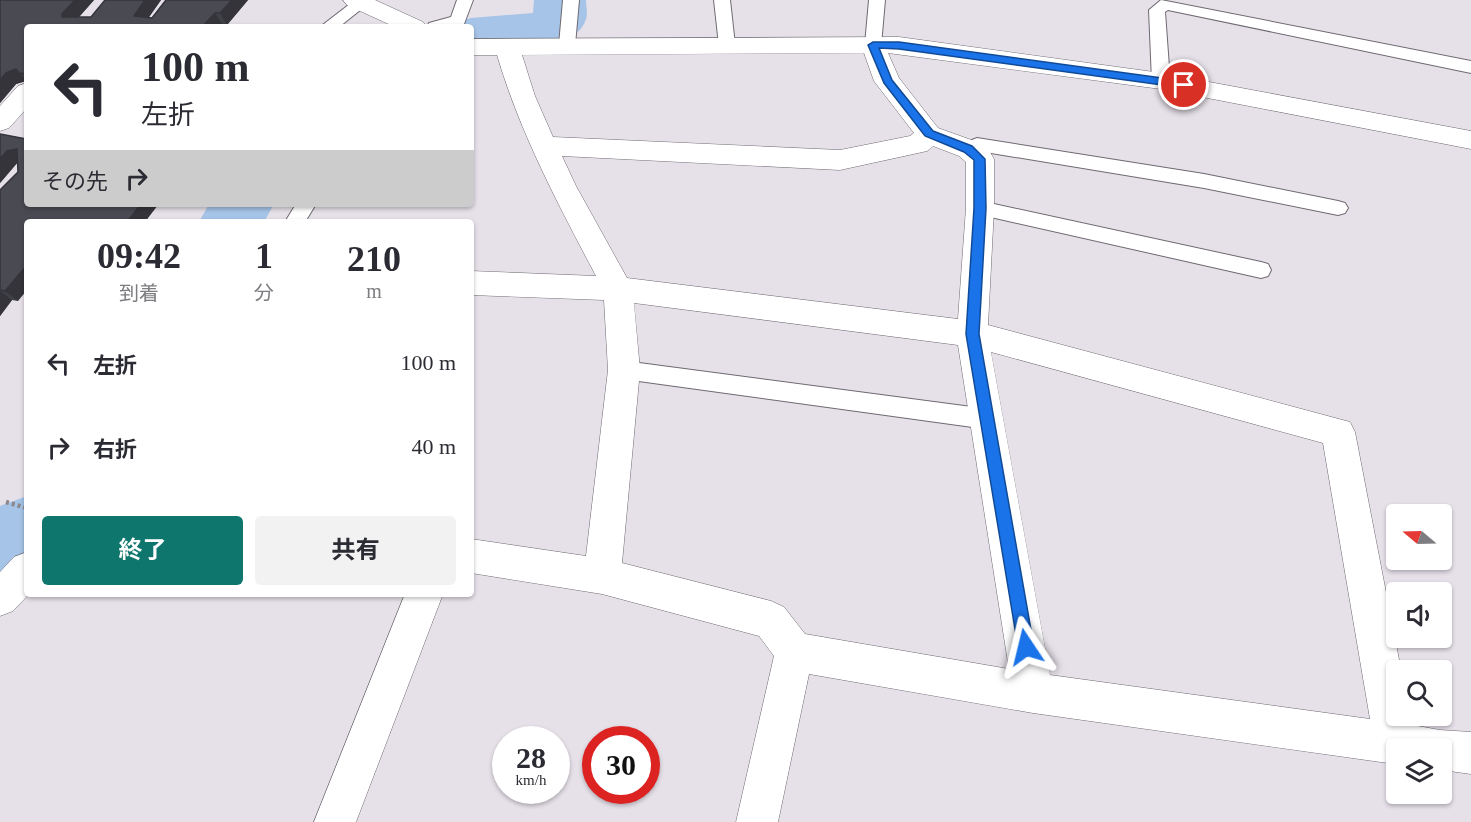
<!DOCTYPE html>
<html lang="ja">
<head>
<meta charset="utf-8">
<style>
	body { margin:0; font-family:"Times New Roman","Noto Sans JP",serif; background:#f2f2f3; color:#2b2b33; height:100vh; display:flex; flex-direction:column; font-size:22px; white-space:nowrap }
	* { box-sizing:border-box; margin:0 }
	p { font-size:20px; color:#7c7c81 }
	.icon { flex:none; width:33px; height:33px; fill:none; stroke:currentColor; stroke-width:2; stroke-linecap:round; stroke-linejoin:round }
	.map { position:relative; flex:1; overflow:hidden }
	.drawer { position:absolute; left:24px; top:219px; width:450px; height:378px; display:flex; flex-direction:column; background:#fff; border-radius:6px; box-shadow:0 2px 4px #0004 }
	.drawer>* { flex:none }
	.top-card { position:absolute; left:24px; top:24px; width:450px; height:183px; border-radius:6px; box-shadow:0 2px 4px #0004; background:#fff; color:#2b2b33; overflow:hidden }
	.needle { width:39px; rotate:289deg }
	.buttons { position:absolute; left:1386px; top:504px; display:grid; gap:12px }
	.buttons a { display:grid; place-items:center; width:66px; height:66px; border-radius:6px; background:#fff; box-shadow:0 2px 4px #0004; font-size:30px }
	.speed { position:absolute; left:492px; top:726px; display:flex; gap:12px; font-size:30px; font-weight:700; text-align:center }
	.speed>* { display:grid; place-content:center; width:78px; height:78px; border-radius:50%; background:#fff; box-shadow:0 2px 4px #0004; line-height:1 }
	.speed small { font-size:15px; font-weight:400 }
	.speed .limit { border:9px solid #d22; background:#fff; color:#111 }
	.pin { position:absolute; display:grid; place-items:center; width:51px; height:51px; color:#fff; margin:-26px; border:3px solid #fff; border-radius:50%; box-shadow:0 2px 6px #0007 }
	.me { position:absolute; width:66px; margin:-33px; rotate:350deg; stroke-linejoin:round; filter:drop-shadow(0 0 4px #0008) }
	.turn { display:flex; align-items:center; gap:21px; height:126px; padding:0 18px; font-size:27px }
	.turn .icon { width:78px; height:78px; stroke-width:2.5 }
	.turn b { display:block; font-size:42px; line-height:51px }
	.then { display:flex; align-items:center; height:57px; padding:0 18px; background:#0003; gap:12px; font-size:22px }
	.eta { display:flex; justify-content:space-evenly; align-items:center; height:102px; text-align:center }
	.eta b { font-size:36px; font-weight:700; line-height:42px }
	.cta { display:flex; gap:12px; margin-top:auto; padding:12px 18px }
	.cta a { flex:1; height:69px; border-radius:6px; background:#0f766e; color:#fff; font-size:24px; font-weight:700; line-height:69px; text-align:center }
	.cta a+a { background:#f2f2f3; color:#2b2b33 }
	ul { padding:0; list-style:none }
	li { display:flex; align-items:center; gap:18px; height:84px; padding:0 18px }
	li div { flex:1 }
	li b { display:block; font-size:22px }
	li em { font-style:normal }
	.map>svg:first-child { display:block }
</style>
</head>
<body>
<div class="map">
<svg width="1471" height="822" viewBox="0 0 1471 822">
	<rect width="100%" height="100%" fill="#e6e0e9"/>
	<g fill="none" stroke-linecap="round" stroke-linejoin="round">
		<g fill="#a5c4e7" fill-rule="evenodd">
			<path d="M534,0H586C586,6 588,13 586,19C575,55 501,50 471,52V27H449L452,23L471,18L533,13Z"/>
			<polygon points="209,204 274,204 264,222 199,222"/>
			<polygon points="27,496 27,592 0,603 0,506"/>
		</g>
		<defs>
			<g id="lane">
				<polygon points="355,0 367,0 369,3 339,27 320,27"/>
				<polygon points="457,0 473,0 464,24 453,27 427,27 429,23 451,17"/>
				<polygon points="563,0 579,0 575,45 573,49 561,49 559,45"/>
				<polygon points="714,0 730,0 735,45 733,49 721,49 719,45"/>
				<polygon points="869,0 885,0 881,45 879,49 867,49 865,45"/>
				<polygon points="1161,0 1471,61 1471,73 1168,10 1165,12 1170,81 1167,85 1155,85 1152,81 1149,10"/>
				<polygon points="977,138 1204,174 1338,201 1345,203 1348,208 1345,213 1338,215 1204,188 979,151 968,155 962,154 959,149 962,144"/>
				<polygon points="980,201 1261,262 1268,264 1271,270 1268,276 1261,278 973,213 970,208 973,203"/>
				<polygon points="296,204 316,204 305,222 285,222"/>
				<polygon points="624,361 987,409 995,412 998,419 995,426 987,429 624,379 616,376 613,370 616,364"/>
			</g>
			<g id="street">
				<polygon points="343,0 375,0 423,22 427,27 395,27 347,5"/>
				<path d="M899,37L1161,73L1471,131V149L1161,89L888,53L899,78L938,128L977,142L990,152L994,159V208L988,325L1350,422L1355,432L1401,670H1396V716H1410L1412,725L1440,730L1471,732V774L1442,770V748H1396L1395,764L1033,713L809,674L778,822H736L774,656L759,636L602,594L471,573V539L586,556L608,370L604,300L471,295V271L596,276C558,204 520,133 497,55H471V39ZM864,53L874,81L914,133L910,136L840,150L553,137L535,96L522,55ZM933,146L959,156L966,162V208L958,319L627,278L576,186L562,156L840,170L918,153L927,151ZM634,303L958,345L1009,669L805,634L784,607L771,601L622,563L640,370ZM991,352L1323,443L1370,719L1050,675Z"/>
				<polygon points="27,83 27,108 9,128 0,131 0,106 18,86"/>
				<polygon points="27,552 27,594 29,594 13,611 0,616 0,572 14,557"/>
				<polygon points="405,594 443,594 356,822 314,822"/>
			</g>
		</defs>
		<use href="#lane" stroke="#6f6971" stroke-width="2"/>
		<use href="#street" stroke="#6f6971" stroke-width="1"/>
		<polyline stroke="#8b878d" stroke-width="4.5" stroke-dasharray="3 3" stroke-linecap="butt" points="6,502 27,508"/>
		<use href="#lane" fill="#fff" fill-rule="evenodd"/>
		<use href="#street" fill="#fff" fill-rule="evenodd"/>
	</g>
	<g fill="#404047">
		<polygon points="0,0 94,0 79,17 91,17 161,0 149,17 152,18 166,0 248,0 227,25 222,24 219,27 27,27 27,82 26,81 16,84 0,103"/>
		<polygon points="0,134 27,139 27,204 158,205 27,222 18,301 12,300 0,316 0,190 18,172 17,163 0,183"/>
	</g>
	<g fill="#34343a">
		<polygon points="75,0 94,0 71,26 62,17 62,14"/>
		<polygon points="145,0 161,0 142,27 134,16"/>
		<polygon points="232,0 248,0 227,25 220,13"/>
		<polygon points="215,13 222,24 219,27 202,27"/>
		<polygon points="16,69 26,81 16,84 0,103 0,80 6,73"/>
		<polygon points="17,149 18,162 0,183 0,159 7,151"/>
		<polygon points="141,204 158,205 145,222 127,222"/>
		<polygon points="27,265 27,290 18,301 5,291"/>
		<polygon points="0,291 12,300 0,316"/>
	</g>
	<g fill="#4a4a53" stroke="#34343a" stroke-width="1.5">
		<polygon points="0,0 75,0 62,14 62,17 91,17 105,0 145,0 134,16 152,18 166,0 232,0 220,13 215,13 202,27 27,27 27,74 19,73 16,69 6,73 0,80"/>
		<polygon points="0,134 27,139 27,204 141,204 127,222 27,222 27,265 5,291 0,290 0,190 18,172 17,149 7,151 0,159"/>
	</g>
	<polygon fill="#1a73e8" stroke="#114b97" stroke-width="1.5" points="899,42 1184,81 1189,85 1184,88 899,49 879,48 892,80 933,131 972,146 985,159 986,208 979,334 1034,647 1031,653 1026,655 1020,653 1018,647 966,334 974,208 974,160 964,152 925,136 884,83 868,45 873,42"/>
</svg>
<div class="buttons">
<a><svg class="needle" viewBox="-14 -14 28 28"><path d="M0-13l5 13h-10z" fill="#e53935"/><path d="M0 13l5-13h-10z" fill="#7c7c81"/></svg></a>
<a><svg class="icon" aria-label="sound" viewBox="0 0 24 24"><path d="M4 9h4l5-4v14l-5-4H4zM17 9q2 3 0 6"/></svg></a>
<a><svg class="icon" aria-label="search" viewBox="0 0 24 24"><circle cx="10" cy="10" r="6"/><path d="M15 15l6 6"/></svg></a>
<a><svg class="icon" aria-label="layers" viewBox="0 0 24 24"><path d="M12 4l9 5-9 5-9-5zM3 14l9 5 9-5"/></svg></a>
</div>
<div class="speed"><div>28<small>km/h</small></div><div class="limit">30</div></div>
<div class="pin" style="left:1184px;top:85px;background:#d93025"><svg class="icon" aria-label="arrive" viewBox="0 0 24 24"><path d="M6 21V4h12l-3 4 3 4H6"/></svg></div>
<svg class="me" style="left:1026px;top:647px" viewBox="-20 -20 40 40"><path d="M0-17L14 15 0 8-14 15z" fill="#1a73e8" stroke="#fff" stroke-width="4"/></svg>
<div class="top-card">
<div class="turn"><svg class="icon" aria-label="left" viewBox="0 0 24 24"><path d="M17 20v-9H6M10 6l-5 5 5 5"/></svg><div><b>100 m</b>左折</div></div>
<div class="then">その先<svg class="icon" aria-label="right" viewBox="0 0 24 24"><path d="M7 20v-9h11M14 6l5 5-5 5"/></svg></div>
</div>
<section class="drawer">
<div class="eta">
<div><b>09:42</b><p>到着</p></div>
<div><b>1</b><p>分</p></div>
<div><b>210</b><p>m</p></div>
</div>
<ul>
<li><svg class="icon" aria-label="left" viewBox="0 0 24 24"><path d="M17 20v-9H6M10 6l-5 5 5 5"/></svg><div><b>左折</b></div><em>100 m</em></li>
<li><svg class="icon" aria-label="right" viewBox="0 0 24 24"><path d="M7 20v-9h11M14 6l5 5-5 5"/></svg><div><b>右折</b></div><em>40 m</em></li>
</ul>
<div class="cta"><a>終了</a><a>共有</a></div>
</section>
</div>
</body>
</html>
